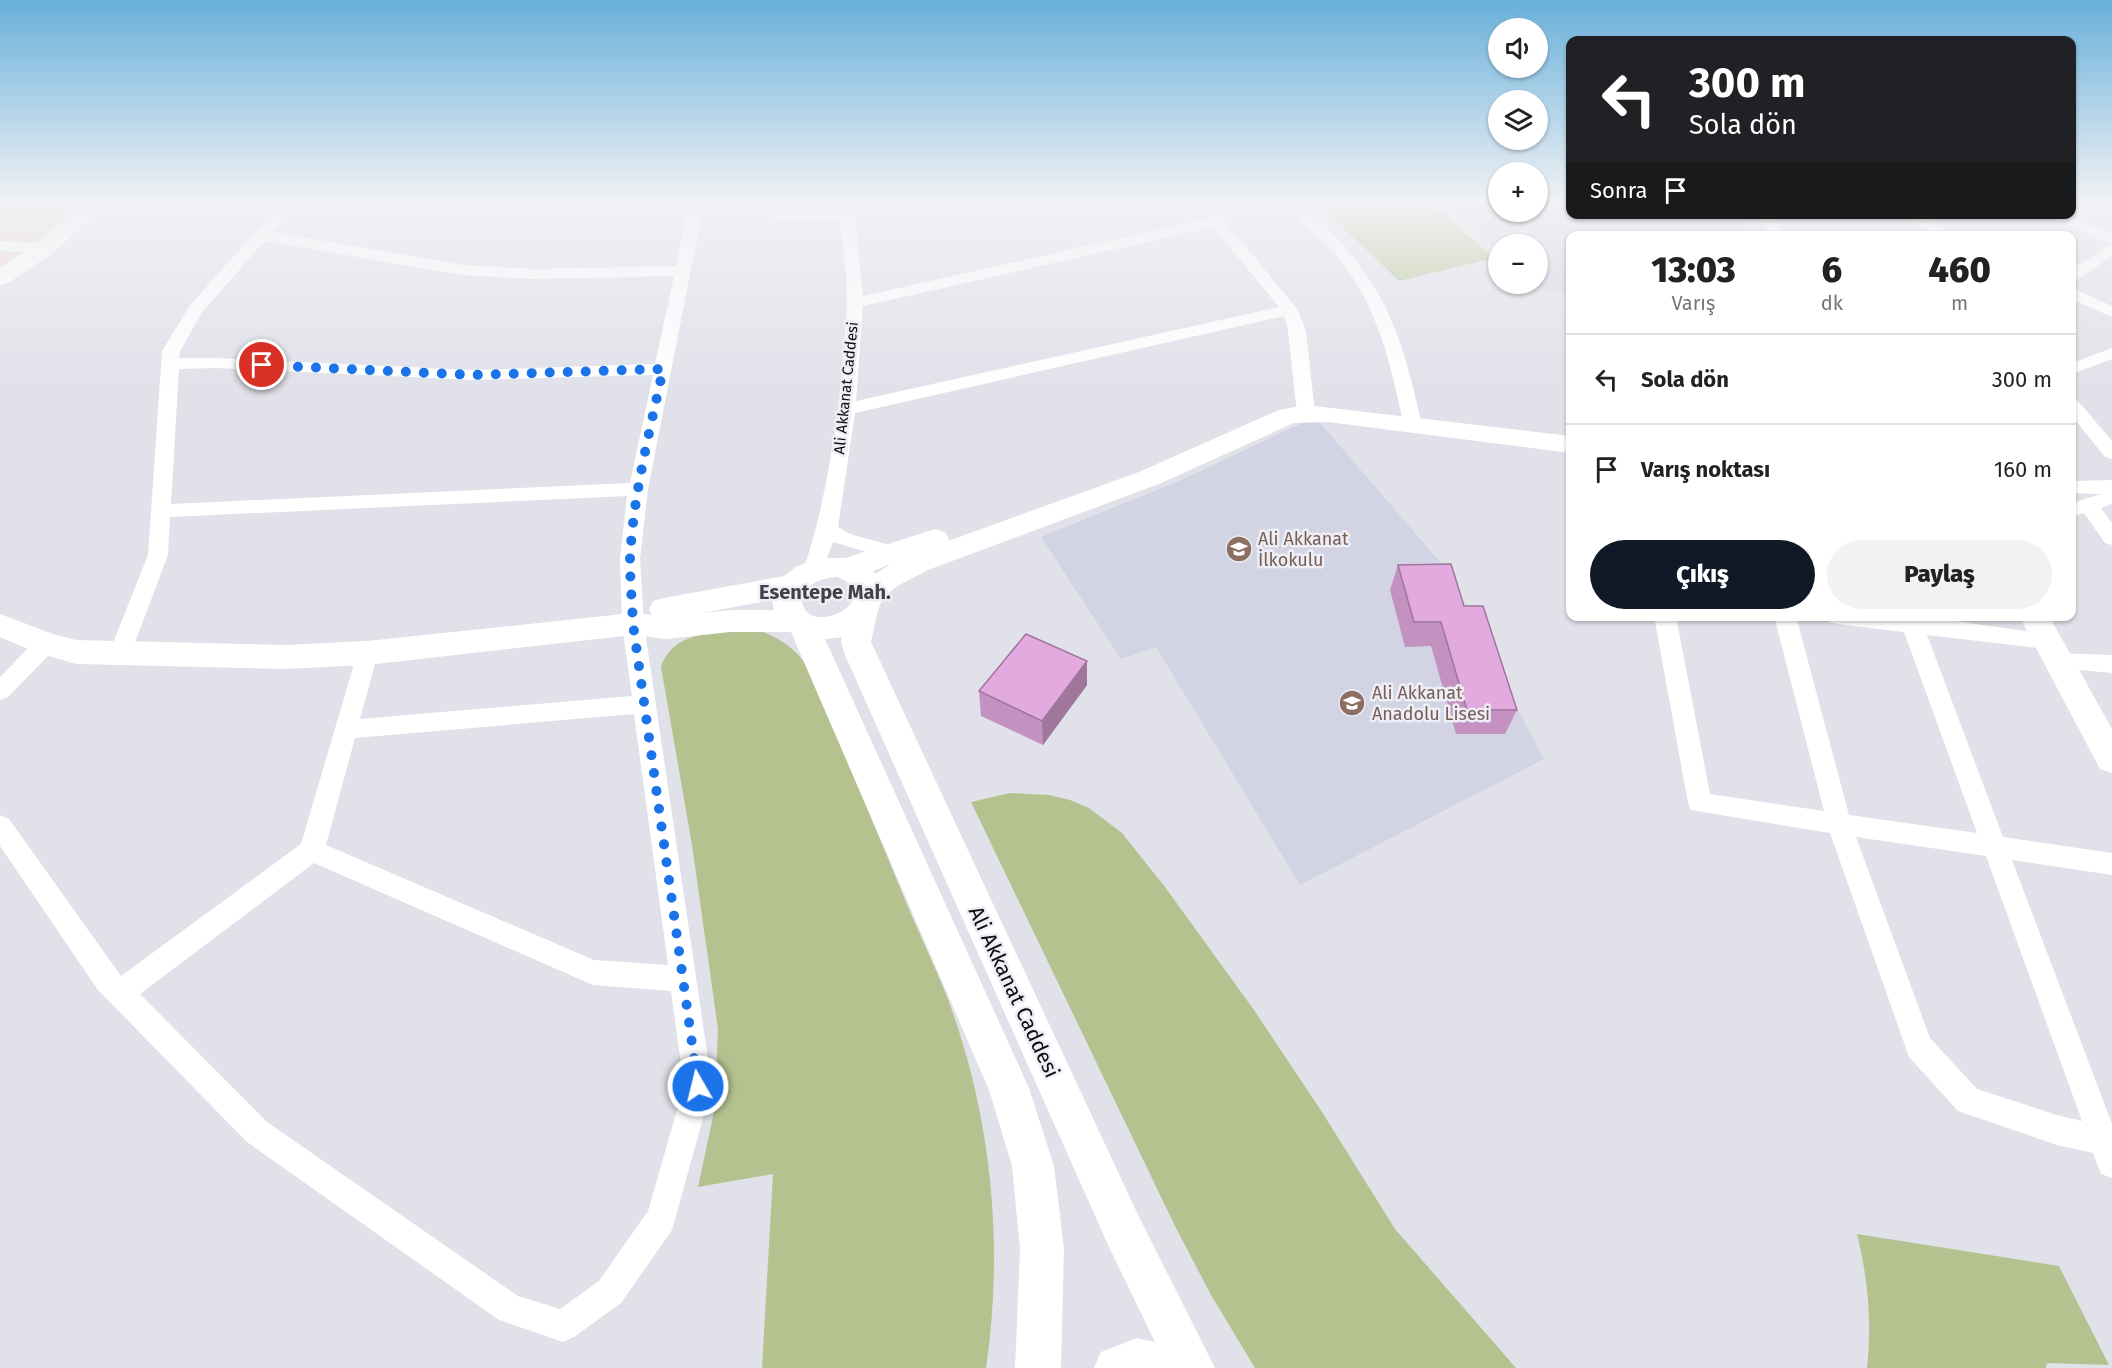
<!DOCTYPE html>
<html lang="tr">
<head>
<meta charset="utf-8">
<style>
	body { margin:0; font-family:"Fira Sans",sans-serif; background:#f2f2f2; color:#222; height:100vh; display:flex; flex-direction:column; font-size:22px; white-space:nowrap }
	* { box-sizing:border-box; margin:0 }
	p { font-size:20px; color:#767676 }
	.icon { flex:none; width:33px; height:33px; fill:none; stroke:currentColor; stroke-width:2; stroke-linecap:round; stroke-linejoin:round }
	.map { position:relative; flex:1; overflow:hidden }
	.drawer { position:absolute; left:1566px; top:231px; width:510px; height:390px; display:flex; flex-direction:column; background:#fff; border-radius:12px; box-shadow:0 2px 4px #0004 }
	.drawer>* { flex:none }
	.hud { position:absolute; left:1566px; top:36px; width:510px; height:183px; border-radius:12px; box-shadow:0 2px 4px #0004; background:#202124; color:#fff; overflow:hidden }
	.controls { position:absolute; left:1488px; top:18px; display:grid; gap:12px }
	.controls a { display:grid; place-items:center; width:60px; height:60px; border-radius:50%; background:#fff; box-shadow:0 2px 4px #0004; font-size:30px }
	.pin { position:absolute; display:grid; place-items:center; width:51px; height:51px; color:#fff; margin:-26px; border:3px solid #fff; border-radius:50%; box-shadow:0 2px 6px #0007 }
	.me { position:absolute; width:66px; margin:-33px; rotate:352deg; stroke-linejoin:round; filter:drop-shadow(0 0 4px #0008) }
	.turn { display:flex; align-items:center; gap:21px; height:126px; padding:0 24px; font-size:27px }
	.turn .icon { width:78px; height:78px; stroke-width:2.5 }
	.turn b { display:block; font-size:42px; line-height:51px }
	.then { display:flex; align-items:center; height:57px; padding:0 24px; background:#0003; gap:12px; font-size:22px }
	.eta { display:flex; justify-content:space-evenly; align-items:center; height:102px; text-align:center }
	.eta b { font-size:36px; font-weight:800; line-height:42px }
	.button { display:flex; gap:12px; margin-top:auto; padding:12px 24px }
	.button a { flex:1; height:69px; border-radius:36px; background:#111827; color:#fff; font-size:24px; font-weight:800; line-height:69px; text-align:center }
	.button a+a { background:#f2f2f2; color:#222 }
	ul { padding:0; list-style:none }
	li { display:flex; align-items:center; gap:18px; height:90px; padding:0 24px; border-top:2px solid #e0e0e0 }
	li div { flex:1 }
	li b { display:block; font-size:22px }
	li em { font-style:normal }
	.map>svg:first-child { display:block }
</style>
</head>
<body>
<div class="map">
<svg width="2112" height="1368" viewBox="0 0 2112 1368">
	<rect width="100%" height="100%" fill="#e0e1e9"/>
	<g fill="#d2d4e3">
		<polygon points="1446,202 1498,202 1498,212 1538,212 1538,202 1570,202 1570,214 1740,215 1754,235 1570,236 1570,294 1540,290 1533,284 1538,284 1538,244 1498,244 1498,251"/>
		<polygon points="1315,417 1440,562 1544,759 1300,885 1156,647 1121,659 1041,537 1177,482"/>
	</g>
	<polygon fill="#ead2c9" points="0,202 81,202 51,229 0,267"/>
	<g fill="#b5c290">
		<polygon points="1317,202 1430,202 1494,258 1399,281"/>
		<path d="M755,629C778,637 795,647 808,668C841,746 874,824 906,902C920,936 936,968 949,1002C992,1119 1004,1246 986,1368H762L773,1174L698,1187L715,1107L718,1029L692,845L661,667C674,628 721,633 755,629Z"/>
		<polygon points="1010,793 1049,795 1070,800 1089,808 1122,833 1165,887 1254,1010 1322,1112 1395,1229 1516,1368 1255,1368 1211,1295 1176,1228 971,802"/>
		<path d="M1857,1234L2059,1266L2109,1365L2047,1363L2046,1368H1867C1872,1321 1868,1279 1857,1234Z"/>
	</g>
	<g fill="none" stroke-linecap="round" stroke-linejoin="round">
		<g fill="#fff" fill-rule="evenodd">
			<path d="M282,202H298L272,232L463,265L533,269L676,266L689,202H704L648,489L640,559L644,624L712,1086L672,1230L621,1303L574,1337L563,1342L499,1320L247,1142L98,990L0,846V815L9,819L121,976L301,844L359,647L367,645L375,647L378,653L360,719L632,696L622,624L620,559L627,496L170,517L168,555L131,653L128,659L120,661L112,659L109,653L148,555L162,351L190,305ZM265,241L463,275L533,279L674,276L655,364L473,370L215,358H179L180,351L203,311ZM215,368L473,380L653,375L630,483L171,504L179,369ZM634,714L668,965L594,960L326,845L355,738ZM314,863L593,985L671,991L684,1086L648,1211L599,1281L560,1309L518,1296L267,1122L140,994Z"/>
			<path d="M712,202H746L788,210L839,209V202H854V206L867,202H893L891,205L855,215L863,296L1207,219L1194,202H1209L1298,310L1306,331L1315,413L1312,417H1300L1297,413L1288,331L1284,316L855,413L838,527L850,534L897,547L900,552L897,557L890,559L833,542L820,576L813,578L806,576L803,571C830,493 843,387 847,305C848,276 842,246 840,218L788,220L719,207ZM1213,227L1279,307L856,401L863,306Z"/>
			<path d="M1285,202H1301L1308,209C1384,281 1400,326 1422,426L1420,430H1406L1404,426C1391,366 1379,308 1339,259C1323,239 1301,223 1285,202Z"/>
			<polygon points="1757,214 1772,214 1787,236 1772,236"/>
			<polygon points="1900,214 1920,214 1958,236 1938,236"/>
			<polygon points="2044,214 2065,214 2112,234 2112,256 2078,279 2072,281 2072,269 2111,244"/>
			<polygon points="0,241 45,243 53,248 45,253 0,251"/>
			<polygon points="2072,288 2112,306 2112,317 2072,299"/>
			<polygon points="2112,348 2112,359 2072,374 2072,363"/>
			<polygon points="2072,399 2078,401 2112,441 2112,459 2105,457 2072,416"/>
			<polygon points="2112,480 2112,504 2101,508 2112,523 2112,545 2105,543 2084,513 2072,517 2072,503 2101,494 2072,493 2072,481"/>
			<path d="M1654,616H1676L1710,794L1824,811L1774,616H1796L1849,815L1977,833L1904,632L1837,624L1829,622L1827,616H1920L2054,635L2057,641L2054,647L2046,649L1927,635L2003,837L2112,853V875L2012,860L2112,1124V1178L2101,1174L2093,1153L2057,1145L1958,1111L1909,1057L1830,833L1691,810L1688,803ZM1856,837L1986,856L2082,1121L2057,1115L1977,1089L1930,1038Z"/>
			<polygon points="46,636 54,638 57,644 54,650 8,697 0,700 0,677 38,638"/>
			<polygon points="2057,653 2112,655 2112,673 2049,667 2046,661 2049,655"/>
		</g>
		<g fill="#fff" fill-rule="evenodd">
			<polygon points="86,202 109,202 53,253 8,283 0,285 0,268 37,243"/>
			<path d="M1306,405L1570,436V453L1328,422L1294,423L1159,484L928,570C914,578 894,585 884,598C876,608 875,628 871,642L1139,1217L1215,1368H1094L1101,1352L1137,1338L1155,1342L1109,1247L845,655L841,642L842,637L825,639L1029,1088L1054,1166L1064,1249L1061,1368H1015L1020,1249L1012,1166L989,1090L791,632H730L666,639L633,635L367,665L285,669L76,664L35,652L0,637V614L53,634L76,640L285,645L367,641L633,613L652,615L649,609L653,601L664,598L784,576L797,566L823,558H845L935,529L945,532L949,539L948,541L1139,472L1279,410ZM891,564L875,574L873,571ZM837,577C889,597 809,640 802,602C804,584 821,578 837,577ZM772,600L774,610H730L702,613Z"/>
			<polygon points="2019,616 2049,616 2112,729 2112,773 2100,769"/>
		</g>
	</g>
	<g fill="#c392c0">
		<polygon points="1398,565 1464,606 1517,710 1505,734 1456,734 1431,646 1405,647 1390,590"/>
		<polygon points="1087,661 1087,685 1043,745 981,716 979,691"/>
	</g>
	<polygon fill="#9f779c" points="1087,661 1087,685 1043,745 1042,721"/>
	<g fill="#e3aadf" stroke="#9f779c" stroke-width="1.5">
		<polygon points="1451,564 1464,606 1483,606 1517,710 1467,710 1441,622 1414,622 1398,565"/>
		<polygon points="1026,634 1087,661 1042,721 979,691"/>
	</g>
	<linearGradient id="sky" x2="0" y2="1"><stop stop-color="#69b0da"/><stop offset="0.51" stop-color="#f1f2f5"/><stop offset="1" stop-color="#f1f2f5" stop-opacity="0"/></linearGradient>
	<rect width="2112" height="394" fill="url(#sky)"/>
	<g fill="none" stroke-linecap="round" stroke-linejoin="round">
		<path stroke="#1a73e8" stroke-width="10" stroke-dasharray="0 18" d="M262,365L473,375L663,369C650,431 633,495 630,559C630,580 632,602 633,624L698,1086"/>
	</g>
	<defs>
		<symbol id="school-disc" viewBox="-11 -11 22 22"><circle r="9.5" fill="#8d6e63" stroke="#edeef6"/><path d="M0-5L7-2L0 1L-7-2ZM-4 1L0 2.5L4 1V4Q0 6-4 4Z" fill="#fff"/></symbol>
	</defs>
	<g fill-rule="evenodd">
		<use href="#school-disc" x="1224" y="534" width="30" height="30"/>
		<use href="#school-disc" x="1337" y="688" width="30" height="30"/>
	</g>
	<g text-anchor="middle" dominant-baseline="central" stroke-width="5" stroke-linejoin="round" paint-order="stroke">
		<g font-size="15" fill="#0c0c0f" stroke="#edeef6">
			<text transform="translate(846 388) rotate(-84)">Ali Akkanat Caddesi</text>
		</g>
		<g font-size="18" fill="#785e54" stroke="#edeef6" text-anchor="start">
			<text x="1258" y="539">Ali Akkanat<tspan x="1258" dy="21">İlkokulu</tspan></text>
			<text x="1372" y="693">Ali Akkanat<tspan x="1372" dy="21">Anadolu Lisesi</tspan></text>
		</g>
		<g font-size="20" font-weight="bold" fill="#414248" stroke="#edeef6">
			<text x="825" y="592">Esentepe Mah.</text>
		</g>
		<g font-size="21" fill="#0c0c0f" stroke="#edeef6">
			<text transform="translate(1014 992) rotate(65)">Ali Akkanat Caddesi</text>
		</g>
	</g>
</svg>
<div class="controls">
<a><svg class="icon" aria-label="sound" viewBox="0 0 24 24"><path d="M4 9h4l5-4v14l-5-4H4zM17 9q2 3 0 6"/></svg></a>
<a><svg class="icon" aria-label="layers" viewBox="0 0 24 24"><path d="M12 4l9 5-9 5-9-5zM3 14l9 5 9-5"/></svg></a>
<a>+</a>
<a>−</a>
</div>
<div class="pin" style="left:262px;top:365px;background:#d93025"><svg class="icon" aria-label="arrive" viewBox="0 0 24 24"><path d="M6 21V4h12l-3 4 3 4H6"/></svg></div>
<svg class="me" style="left:698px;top:1086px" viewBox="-20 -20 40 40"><circle r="17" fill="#1a73e8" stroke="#fff" stroke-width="3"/><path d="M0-11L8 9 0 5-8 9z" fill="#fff"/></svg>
<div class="hud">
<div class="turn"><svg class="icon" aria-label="left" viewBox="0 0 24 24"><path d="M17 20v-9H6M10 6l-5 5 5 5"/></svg><div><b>300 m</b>Sola dön</div></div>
<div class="then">Sonra<svg class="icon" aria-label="arrive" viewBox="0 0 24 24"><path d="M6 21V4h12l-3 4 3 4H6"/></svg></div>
</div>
<section class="drawer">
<div class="eta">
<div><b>13:03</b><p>Varış</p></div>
<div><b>6</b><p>dk</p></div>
<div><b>460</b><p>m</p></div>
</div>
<ul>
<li><svg class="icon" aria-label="left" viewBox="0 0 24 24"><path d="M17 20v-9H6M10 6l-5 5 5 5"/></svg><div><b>Sola dön</b></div><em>300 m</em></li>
<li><svg class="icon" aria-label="arrive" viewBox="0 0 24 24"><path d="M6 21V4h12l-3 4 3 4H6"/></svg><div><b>Varış noktası</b></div><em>160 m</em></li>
</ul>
<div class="button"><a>Çıkış</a><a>Paylaş</a></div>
</section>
</div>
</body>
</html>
